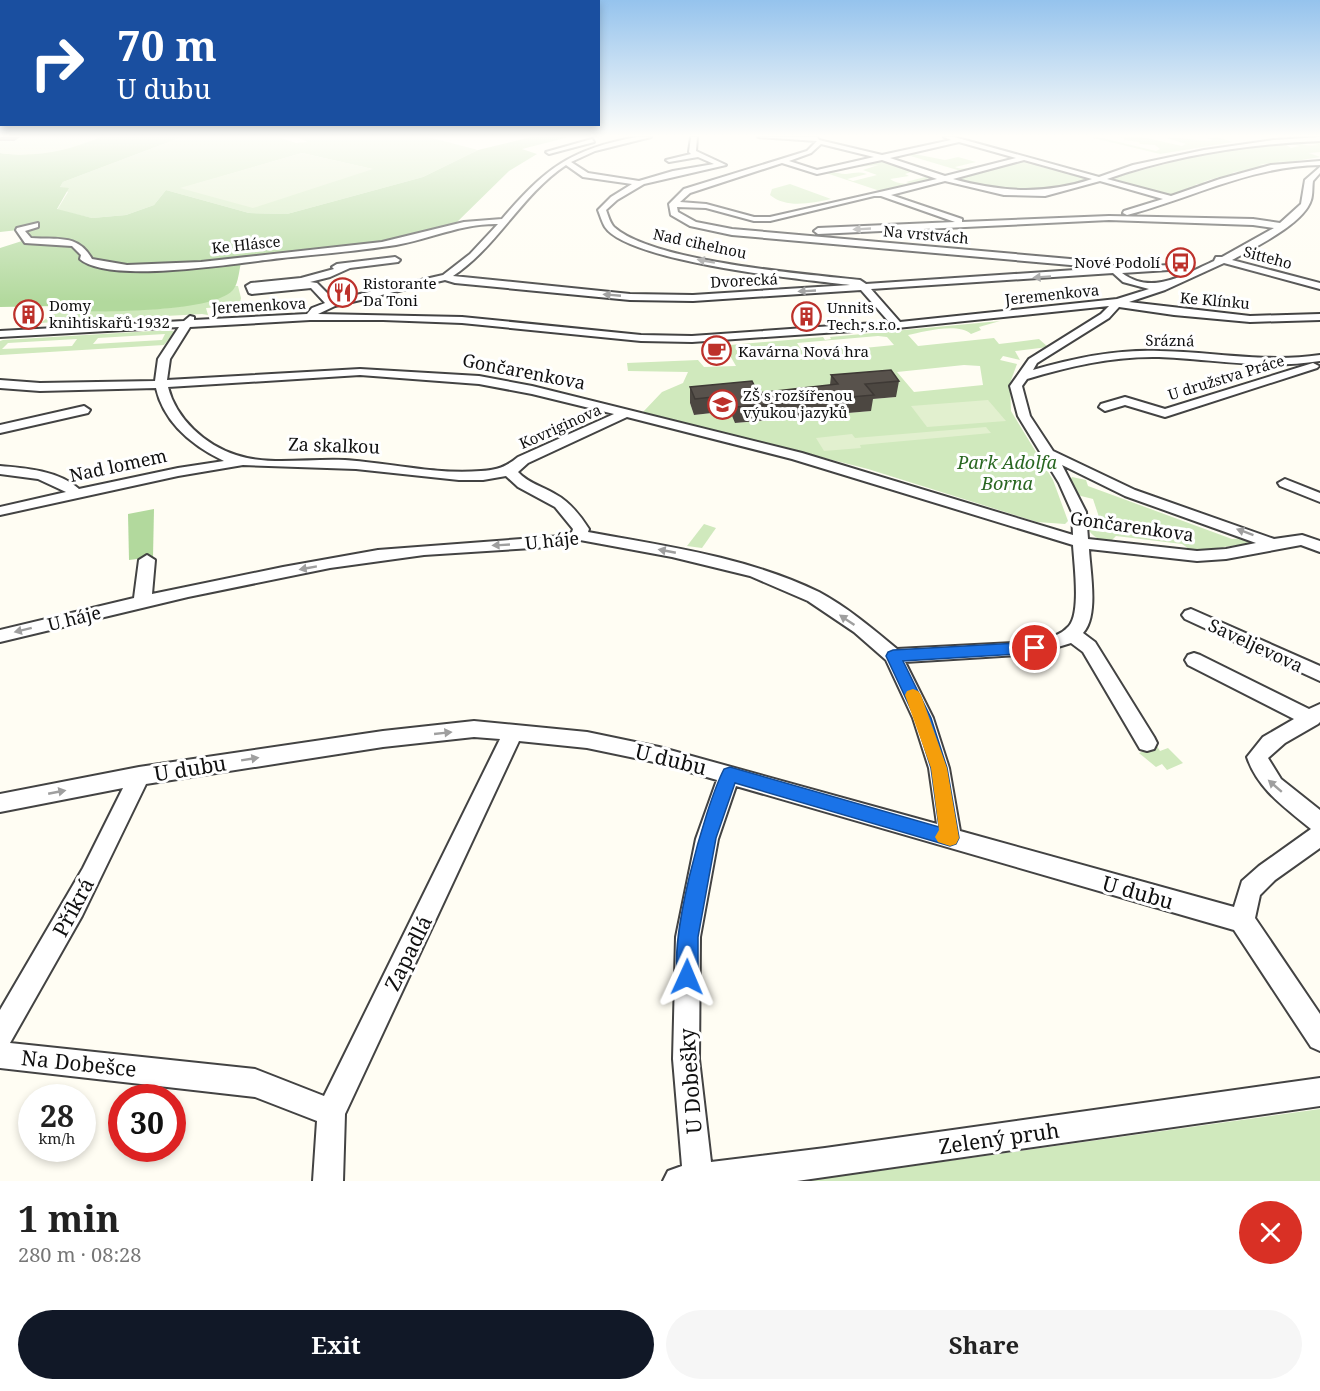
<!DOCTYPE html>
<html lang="en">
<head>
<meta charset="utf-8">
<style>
	body { margin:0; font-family:"Noto Serif",serif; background:#f6f6f6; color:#222; height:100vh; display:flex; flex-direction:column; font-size:22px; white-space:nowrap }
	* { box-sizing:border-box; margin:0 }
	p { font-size:20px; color:#767676 }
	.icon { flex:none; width:33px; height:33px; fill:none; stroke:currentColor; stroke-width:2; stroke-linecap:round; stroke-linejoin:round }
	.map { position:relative; height:1181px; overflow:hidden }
	.drawer { display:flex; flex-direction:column; background:#fff; flex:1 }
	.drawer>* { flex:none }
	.banner { position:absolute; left:0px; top:0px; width:600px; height:126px; box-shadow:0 3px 9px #0003; background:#1a4fa0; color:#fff; overflow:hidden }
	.speed { position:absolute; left:18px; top:1084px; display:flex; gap:12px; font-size:30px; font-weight:700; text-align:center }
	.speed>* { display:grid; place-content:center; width:78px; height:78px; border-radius:50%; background:#fff; box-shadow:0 3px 9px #0003; line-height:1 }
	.speed small { font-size:15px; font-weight:400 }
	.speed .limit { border:9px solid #d22; background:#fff; color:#111 }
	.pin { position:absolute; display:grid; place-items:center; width:51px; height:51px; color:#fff; margin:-26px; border:3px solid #fff; border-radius:50%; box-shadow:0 2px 6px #0007 }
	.me { position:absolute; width:66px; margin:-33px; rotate:1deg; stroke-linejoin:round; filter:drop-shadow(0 0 4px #0008) }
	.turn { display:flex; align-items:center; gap:21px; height:126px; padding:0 18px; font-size:27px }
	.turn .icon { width:78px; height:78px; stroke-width:2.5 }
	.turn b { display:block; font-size:42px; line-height:51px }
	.round { display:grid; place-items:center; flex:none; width:63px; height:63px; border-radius:32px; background:#f6f6f6 }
	.head { display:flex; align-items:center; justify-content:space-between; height:102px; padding:0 18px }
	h1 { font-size:36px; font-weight:700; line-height:45px }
	.button { display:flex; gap:12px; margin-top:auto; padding:12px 18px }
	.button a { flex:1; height:69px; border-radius:36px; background:#111827; color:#fff; font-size:24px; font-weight:700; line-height:69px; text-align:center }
	.button a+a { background:#f6f6f6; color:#222 }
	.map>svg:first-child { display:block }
</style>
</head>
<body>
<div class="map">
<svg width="1320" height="1181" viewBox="0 0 1320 1181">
	<rect width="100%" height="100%" fill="#fffdf3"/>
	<g fill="#d0e9bd" fill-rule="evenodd">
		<path d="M182,137H278L296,143L308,142L296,137H428L478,150L423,177L287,214L249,213L166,190L154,205L126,215L92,218L57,210L68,192L60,187L63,182ZM302,153L372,169L182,188Z"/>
		<path d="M1089,137H1098L1156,151L1160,149L1155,145L1140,144L1139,142L1124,140V138L1110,137H1142L1182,146L1186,144L1164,137C1175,137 1207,142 1213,140L1207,138L1217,137L1233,142L1160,154Z"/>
		<path d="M1320,141V152L1309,153L1320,157L1284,163L1278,161L1281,163L1259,164L1268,166L1250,171L1243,170L1247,172C1242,173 1238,170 1232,173L1236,175L1225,178L1218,177L1216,178L1221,180L1212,179L1203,182L1208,184H1197L1195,185L1200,187L1190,186L1195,188L1186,192L1178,191L1182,193L1170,197L1105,180L1199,155L1264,145L1283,143L1291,148L1300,146L1286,143C1304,142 1301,147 1318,145L1305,142Z"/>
		<path d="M915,151L919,152L914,154L945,160L958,157L976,162L955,167C966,172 977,163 988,166L964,172L904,154Z"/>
		<path d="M880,160L914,171L905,174L909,176L890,179C894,182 903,185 909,183L906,182L929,176L938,179L880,191L826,173C834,171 838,174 846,174C855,173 858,171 867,174L847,179L853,181L877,175L863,170L878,165L840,169Z"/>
		<path d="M1024,160L1040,165L1038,166C1047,169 1058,169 1068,172L1066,174L1093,179L1053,191L1007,192L950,179L977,172L984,173L982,171Z"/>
		<path d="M790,184L831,199C811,203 787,209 770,195L772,189Z"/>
		<path d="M235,286H238L241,298L239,306L206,308L208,315L202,314L39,323L38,322L42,319L39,322H42L58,309L60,312C99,310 211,315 235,286Z"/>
		<path d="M1000,321L979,327L981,330L971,334C958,322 922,332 908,335L918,346L994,338L999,344L1039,339L1048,347L1015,351L1020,360L1003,356L1000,360L1017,364L1010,383L1011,411L1053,480L1068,521L1065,524L1037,522L868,469L643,412L662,392L683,383L688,372L628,371L627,363L698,360L704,367L736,366L725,347L730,345L823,337L825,340L831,339L830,337ZM878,336L887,337L894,345L844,350L842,348L825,349L828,355L806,357L797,343ZM964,365L980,366L983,385L914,392L897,372ZM895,395L896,397L862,400L870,411L736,423L730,411L694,415L690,403Z"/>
		<path d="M169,330L175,332L164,345L0,355V341L3,340ZM165,334L162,340L93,344L98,338ZM77,339L72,346L2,349L8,343Z"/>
		<path d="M1072,477L1086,480L1088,486L1232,539L1246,538L1251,543L1241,548L1238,545L1217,548L1219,551H1192L1182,544L1116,536L1110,542C1098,540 1088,535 1085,521L1100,520L1093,499L1077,495L1069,482Z"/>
		<polygon points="704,524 716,528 702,548 687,546"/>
		<polygon points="1157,746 1160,751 1168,748 1183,763 1167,770 1162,764 1156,767 1139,753"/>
		<polygon points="1320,1109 1320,1181 805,1181"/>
	</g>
	<g fill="#b2d99d">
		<path d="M100,137H182L63,182L60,187L69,188L57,209L92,218L126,215L154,205L166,190L249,213L287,214L423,177L478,150L531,137H569L522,149L537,154L509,171L455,224L385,242L242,259C239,268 239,283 233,290C211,314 95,311 60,312L57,306L0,307V248L22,241L18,230L0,232V153C33,158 68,149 100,137Z"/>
		<polygon points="154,509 153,557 129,560 128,514"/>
	</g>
	<g fill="#e2f0cf">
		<path d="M0,137H100C69,151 33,158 0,153Z"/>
		<polygon points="302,153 373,169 253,208 180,188"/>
		<polygon points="988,400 1006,421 927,427 911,406"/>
		<polygon points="986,427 991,433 860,445 861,448 824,451 816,438 852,434 855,438"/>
	</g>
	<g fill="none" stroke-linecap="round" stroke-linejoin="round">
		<defs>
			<g id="minor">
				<path d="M637,137H651L595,151L571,162L588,173L639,181L673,171L714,164L698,157L669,162L666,160L691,154L689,152L691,137H697L696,151L726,165L644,184L617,200L606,210C608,215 610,223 614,227C653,262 805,274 860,280L866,284L1105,268L732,235L690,226L671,215L669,204L684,189L807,151L817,141L758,137H817L819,140L882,155L951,140L944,137H954L1099,177L1133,165L1204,150L1274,140L1320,137V141C1248,144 1176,155 1107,179L1171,196L1220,179L1271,165L1320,161V165C1251,166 1192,198 1127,215L1123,213L1124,211L1163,199L1100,181L1045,196L1004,195L945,181L891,195L962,219V222L1109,216L1253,219L1280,223L1301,204L1305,180L1320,167V173L1313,181C1312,187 1313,194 1311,200C1304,224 1253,248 1232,260L1320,283V289L1224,263L1165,290L1129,302L1250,316L1320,314V320L1250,322L1174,315L1119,307L1109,318L1037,363L1033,370C1074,358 1116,349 1160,351C1214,352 1266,363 1320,355V361C1265,370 1213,359 1159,357C1113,356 1070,366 1027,379L1022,386L1030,416L1053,451L1135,490L1274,539L1302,535L1320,541V552L1301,545L1226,559L1197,561L1089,549C1090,571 1099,616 1083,633L1095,642L1154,737L1157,743L1154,749L1147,751L1140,749L1083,652L1071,643L1035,654L905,662L933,718L949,768L960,831L1234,907L1242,881L1259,866L1311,829C1286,808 1258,790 1247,757L1263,737L1294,719L1188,665L1185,660L1188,655L1194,653L1200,655L1309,709L1320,704V722L1318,724L1285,743L1268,758L1281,779L1320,810V848L1275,880L1260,895L1255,918L1320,1014V1051L1311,1047L1234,930L736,786L718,839L700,937L699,1059L711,1162L825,1148L1320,1078V1106L797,1181H663L668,1171L682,1166L673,1059L676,937L696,839L717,780L659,763L587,748L519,741L345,1114L343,1181H313L317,1121L255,1097L0,1068V1010L83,868L123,788L0,812V794L139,767L383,731L474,721L587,732L659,747L937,824L929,768L913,718L886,660L854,632L808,601L750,576L672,557L580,540L564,546L424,555L330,568L188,597L0,642V630L134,598L139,560L147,555L155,560L152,594L283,567L378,550L562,536L572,532L573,529L555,507L518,487L506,476L483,480H459L356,469L243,465L178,476L0,515V507L66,492L38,479L0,474V466C26,468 59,471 79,489L178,468L224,461C193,446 164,423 156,388L40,391L0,388V380L40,383L155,381L158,359L179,327L0,337V331L184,321L190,316L194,317V320L307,314L312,308L325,303L311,288L252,294L249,293L246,286L251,283L301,278L334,269L332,267L337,264L395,257L400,260L398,262L350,268L330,277L310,282L317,283L334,300L443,275L470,254L498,224C463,223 430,239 396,245C358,251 320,254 282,258C242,262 110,285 80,259L81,255L72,246L25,243L16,230L17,228L38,223V227L25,231L31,238C59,240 78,234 92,259L127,265L201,262L382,242L464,222L502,219C545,169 570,149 637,137ZM959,142L1016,158L945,176L890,158ZM821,144L874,157L817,170L789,161L811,153ZM882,160L937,179L770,217H754L706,204L680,202L690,193L782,163L817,174ZM1024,160L1092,179C1044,195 1001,192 953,179ZM566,165L583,177L632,184L611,197L598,210C600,215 602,222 605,227C628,262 806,280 850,285L693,295L630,294L453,276C498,246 521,195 566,165ZM874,196H881L955,222L818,228L814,231L818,234L1109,220L1253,225L1274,228L1222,257H1216L1214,261C1185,274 1152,296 1122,273L1184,269L1187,268V264L1117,268L1104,262L732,229L696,222L678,212L677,207L706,208L754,221H770ZM1113,273L1123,282L1149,289L1117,299L900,322L871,289ZM445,280L455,283L630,300L693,301L861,290L889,322L692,336L641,335L462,317L318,314L335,306ZM1109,306L1101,314L1029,359L1010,386L1018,416L1059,483L1072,512L1073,535L802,453L532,386L479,376L360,369L167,380L170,359L190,327L310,320H383L462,323L641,341L692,342L897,328ZM360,375L479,384L532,394L614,414L518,457C506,467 497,470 481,471C436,475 390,463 345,460C310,458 269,466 236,455C205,445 176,419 168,387ZM627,417L792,459L1073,545C1074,563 1081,613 1069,626C1060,636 1048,638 1035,642L897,649C873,629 847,607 819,592C747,557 665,546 588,532L589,529C580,515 570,502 555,494C542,486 528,483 518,472L528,463ZM1062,465L1125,496L1256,543L1226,549L1197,551L1088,539L1086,512ZM474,737L500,739L324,1096L255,1069L10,1043L82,916L146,784L383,747Z"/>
				<polygon points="592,139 594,142 549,154 546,152"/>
				<polygon points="1313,363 1319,366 1317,368 1165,417 1125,405 1105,411 1099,407 1101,404 1125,397 1165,409"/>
				<polygon points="84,406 90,410 88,413 0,433 0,425"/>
				<polygon points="1285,479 1320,493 1320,502 1280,486 1278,483"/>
				<polygon points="1191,609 1320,666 1320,681 1185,619 1182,615 1185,611"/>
			</g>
		</defs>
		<use href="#minor" stroke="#434343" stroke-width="4"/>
		<use href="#minor" fill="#fff" fill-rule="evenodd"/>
	</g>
	<g fill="#4c4741">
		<polygon points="0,137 20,137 14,141 0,141"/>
		<polygon points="831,375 899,381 896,397 873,399 871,411 735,423 730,411 694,415 690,403 690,387 758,393 830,385"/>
	</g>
	<polygon fill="#3e3935" points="12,137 20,137 14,141"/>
	<polygon fill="#58524c" stroke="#3e3935" stroke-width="1.5" points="891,370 899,381 865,384 874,395 737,407 731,395 695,399 690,387 752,381 758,393 838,384 831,375"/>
	<defs><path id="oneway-solid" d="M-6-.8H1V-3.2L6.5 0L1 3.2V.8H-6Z" transform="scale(1.5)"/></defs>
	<g fill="#9f9f9f">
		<use href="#oneway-solid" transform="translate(862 229) rotate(177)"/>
		<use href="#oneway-solid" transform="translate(706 261) rotate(-170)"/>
		<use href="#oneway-solid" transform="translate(1042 277) rotate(176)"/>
		<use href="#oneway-solid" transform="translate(807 291) rotate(177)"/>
		<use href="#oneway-solid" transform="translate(612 295) rotate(-175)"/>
		<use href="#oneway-solid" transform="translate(1245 532) rotate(-160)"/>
		<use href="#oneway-solid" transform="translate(501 545) rotate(177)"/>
		<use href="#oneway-solid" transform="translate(667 551) rotate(-169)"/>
		<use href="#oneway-solid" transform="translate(308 568) rotate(170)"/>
		<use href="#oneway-solid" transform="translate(847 620) rotate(-146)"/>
		<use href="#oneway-solid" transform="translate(23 630) rotate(166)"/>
		<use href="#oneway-solid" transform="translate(443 733) rotate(-6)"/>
		<use href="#oneway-solid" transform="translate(250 759) rotate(-9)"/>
		<use href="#oneway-solid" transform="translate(1275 786) rotate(-139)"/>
		<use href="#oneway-solid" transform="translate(57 792) rotate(-11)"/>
	</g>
	<linearGradient id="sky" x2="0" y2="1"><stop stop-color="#95c3ed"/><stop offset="0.45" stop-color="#fffefa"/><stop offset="1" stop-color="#fffefa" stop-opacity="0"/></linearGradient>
	<rect width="1320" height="302" fill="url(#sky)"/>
	<path fill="#1a73e8" stroke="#114b97" stroke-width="1.5" d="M1035,642L1042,648L1035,653L903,661L931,718L947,768L959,838L956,844L950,846L735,783L716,838L698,937V977L695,985L687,988L680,985C665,948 705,806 724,769L730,767L939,827L931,768L915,718L886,656L888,652L893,650Z"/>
	<polygon fill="#f59e0b" points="913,689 918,691 921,695 947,768 959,838 956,844 950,846 938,842 935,837 939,830 931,768 905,695 907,691"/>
	<defs>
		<symbol id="bus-ring" viewBox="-11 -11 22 22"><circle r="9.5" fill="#fff" stroke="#bd312b" stroke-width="1.5"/><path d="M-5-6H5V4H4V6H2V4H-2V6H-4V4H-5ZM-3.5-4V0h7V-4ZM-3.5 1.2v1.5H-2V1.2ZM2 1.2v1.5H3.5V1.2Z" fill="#bd312b"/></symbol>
		<symbol id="restaurant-ring" viewBox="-11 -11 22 22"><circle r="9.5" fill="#fff" stroke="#bd312b" stroke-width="1.5"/><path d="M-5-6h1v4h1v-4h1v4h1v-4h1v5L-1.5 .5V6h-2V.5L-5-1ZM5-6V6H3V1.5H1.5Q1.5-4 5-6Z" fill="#bd312b"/></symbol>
		<symbol id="building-ring" viewBox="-11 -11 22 22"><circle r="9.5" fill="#fff" stroke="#bd312b" stroke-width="1.5"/><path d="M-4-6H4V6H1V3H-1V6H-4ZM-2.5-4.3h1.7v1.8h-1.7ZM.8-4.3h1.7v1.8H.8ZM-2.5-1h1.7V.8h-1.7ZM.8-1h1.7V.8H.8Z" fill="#bd312b"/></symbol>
		<symbol id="cafe-ring" viewBox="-11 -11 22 22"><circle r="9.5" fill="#fff" stroke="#bd312b" stroke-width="1.5"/><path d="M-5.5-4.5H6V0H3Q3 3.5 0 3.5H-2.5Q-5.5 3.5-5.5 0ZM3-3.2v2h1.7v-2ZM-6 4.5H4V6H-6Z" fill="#bd312b"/></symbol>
		<symbol id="school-ring" viewBox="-11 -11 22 22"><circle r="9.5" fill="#fff" stroke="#bd312b" stroke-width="1.5"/><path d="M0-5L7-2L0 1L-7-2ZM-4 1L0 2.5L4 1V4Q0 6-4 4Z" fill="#bd312b"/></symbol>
	</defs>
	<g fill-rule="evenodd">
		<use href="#bus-ring" x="1164" y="246" width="33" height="33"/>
		<use href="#restaurant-ring" x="326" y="276" width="33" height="33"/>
		<use href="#building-ring" x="12" y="298" width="33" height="33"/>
		<use href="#building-ring" x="790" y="300" width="33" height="33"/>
		<use href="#cafe-ring" x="700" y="334" width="33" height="33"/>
		<use href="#school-ring" x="706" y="388" width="33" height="33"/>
	</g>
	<g text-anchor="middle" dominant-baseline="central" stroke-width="6" stroke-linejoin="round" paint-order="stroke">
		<g font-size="15" fill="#101010" stroke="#fff">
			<text transform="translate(926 234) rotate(5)">Na vrstvách</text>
			<text transform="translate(700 243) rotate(12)">Nad cihelnou</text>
			<text transform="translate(246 244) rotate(-6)">Ke Hlásce</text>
			<text transform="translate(1268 257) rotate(15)">Sitteho</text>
			<text transform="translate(744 280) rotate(-3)">Dvorecká</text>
			<text transform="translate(1052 294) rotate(-6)">Jeremenkova</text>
			<text transform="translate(1215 300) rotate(5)">Ke Klínku</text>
			<text transform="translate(259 305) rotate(-3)">Jeremenkova</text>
			<text transform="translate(1170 340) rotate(1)">Srázná</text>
			<text transform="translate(1226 377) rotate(-17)">U družstva Práce</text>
			<text transform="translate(560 426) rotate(-24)">Kovriginova</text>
		</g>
		<g font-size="15" fill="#101010" stroke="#fff" text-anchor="start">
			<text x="1160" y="262" text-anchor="end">Nové Podolí</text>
			<text x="363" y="283">Ristorante<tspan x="363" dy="17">Da Toni</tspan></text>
			<text x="49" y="305">Domy<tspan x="49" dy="17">knihtiskařů 1932</tspan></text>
			<text x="827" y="307">Unnits<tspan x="827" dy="17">Tech, s.r.o.</tspan></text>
			<text x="738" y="351">Kavárna Nová hra</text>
			<text x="743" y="395">ZŠ s rozšířenou<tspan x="743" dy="17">výukou jazyků</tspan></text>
		</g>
		<g font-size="18" fill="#101010" stroke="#fff">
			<text transform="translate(524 371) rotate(11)">Gončarenkova</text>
			<text transform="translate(334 445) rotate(2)">Za skalkou</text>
			<text transform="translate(118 465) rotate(-12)">Nad lomem</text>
			<text transform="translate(1132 526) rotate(8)">Gončarenkova</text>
			<text transform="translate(552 540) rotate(-6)">U háje</text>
			<text transform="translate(74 618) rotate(-14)">U háje</text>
			<text transform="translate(1256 645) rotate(25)">Saveljevova</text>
		</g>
		<g font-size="18" font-style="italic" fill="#296721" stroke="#fff">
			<text x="1007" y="462">Park Adolfa<tspan x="1007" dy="21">Borna</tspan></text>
		</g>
		<g font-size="21" fill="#101010" stroke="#fff">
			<text transform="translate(671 759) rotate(14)">U dubu</text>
			<text transform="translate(190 768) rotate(-9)">U dubu</text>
			<text transform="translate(1138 892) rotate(16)">U dubu</text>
			<text transform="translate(73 907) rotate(-62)">Příkrá</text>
			<text transform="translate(408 953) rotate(-64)">Zapadlá</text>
			<text transform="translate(79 1063) rotate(6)">Na Dobešce</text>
			<text transform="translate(690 1081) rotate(-94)">U Dobešky</text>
			<text transform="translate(999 1138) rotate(-8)">Zelený pruh</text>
		</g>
	</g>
</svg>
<div class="speed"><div>28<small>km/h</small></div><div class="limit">30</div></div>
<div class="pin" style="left:1035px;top:648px;background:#d93025"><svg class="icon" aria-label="arrive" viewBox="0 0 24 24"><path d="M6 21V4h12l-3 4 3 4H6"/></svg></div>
<svg class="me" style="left:687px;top:977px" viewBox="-20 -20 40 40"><path d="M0-17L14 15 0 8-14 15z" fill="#1a73e8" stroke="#fff" stroke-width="4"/></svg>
<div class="banner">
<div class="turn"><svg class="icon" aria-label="right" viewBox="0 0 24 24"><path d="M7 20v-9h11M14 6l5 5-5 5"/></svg><div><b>70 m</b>U dubu</div></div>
</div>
</div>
<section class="drawer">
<div class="head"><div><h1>1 min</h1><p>280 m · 08:28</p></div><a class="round" style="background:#d93025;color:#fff"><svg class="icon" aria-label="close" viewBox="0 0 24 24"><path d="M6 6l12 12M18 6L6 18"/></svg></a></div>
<div class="button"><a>Exit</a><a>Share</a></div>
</section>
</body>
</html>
